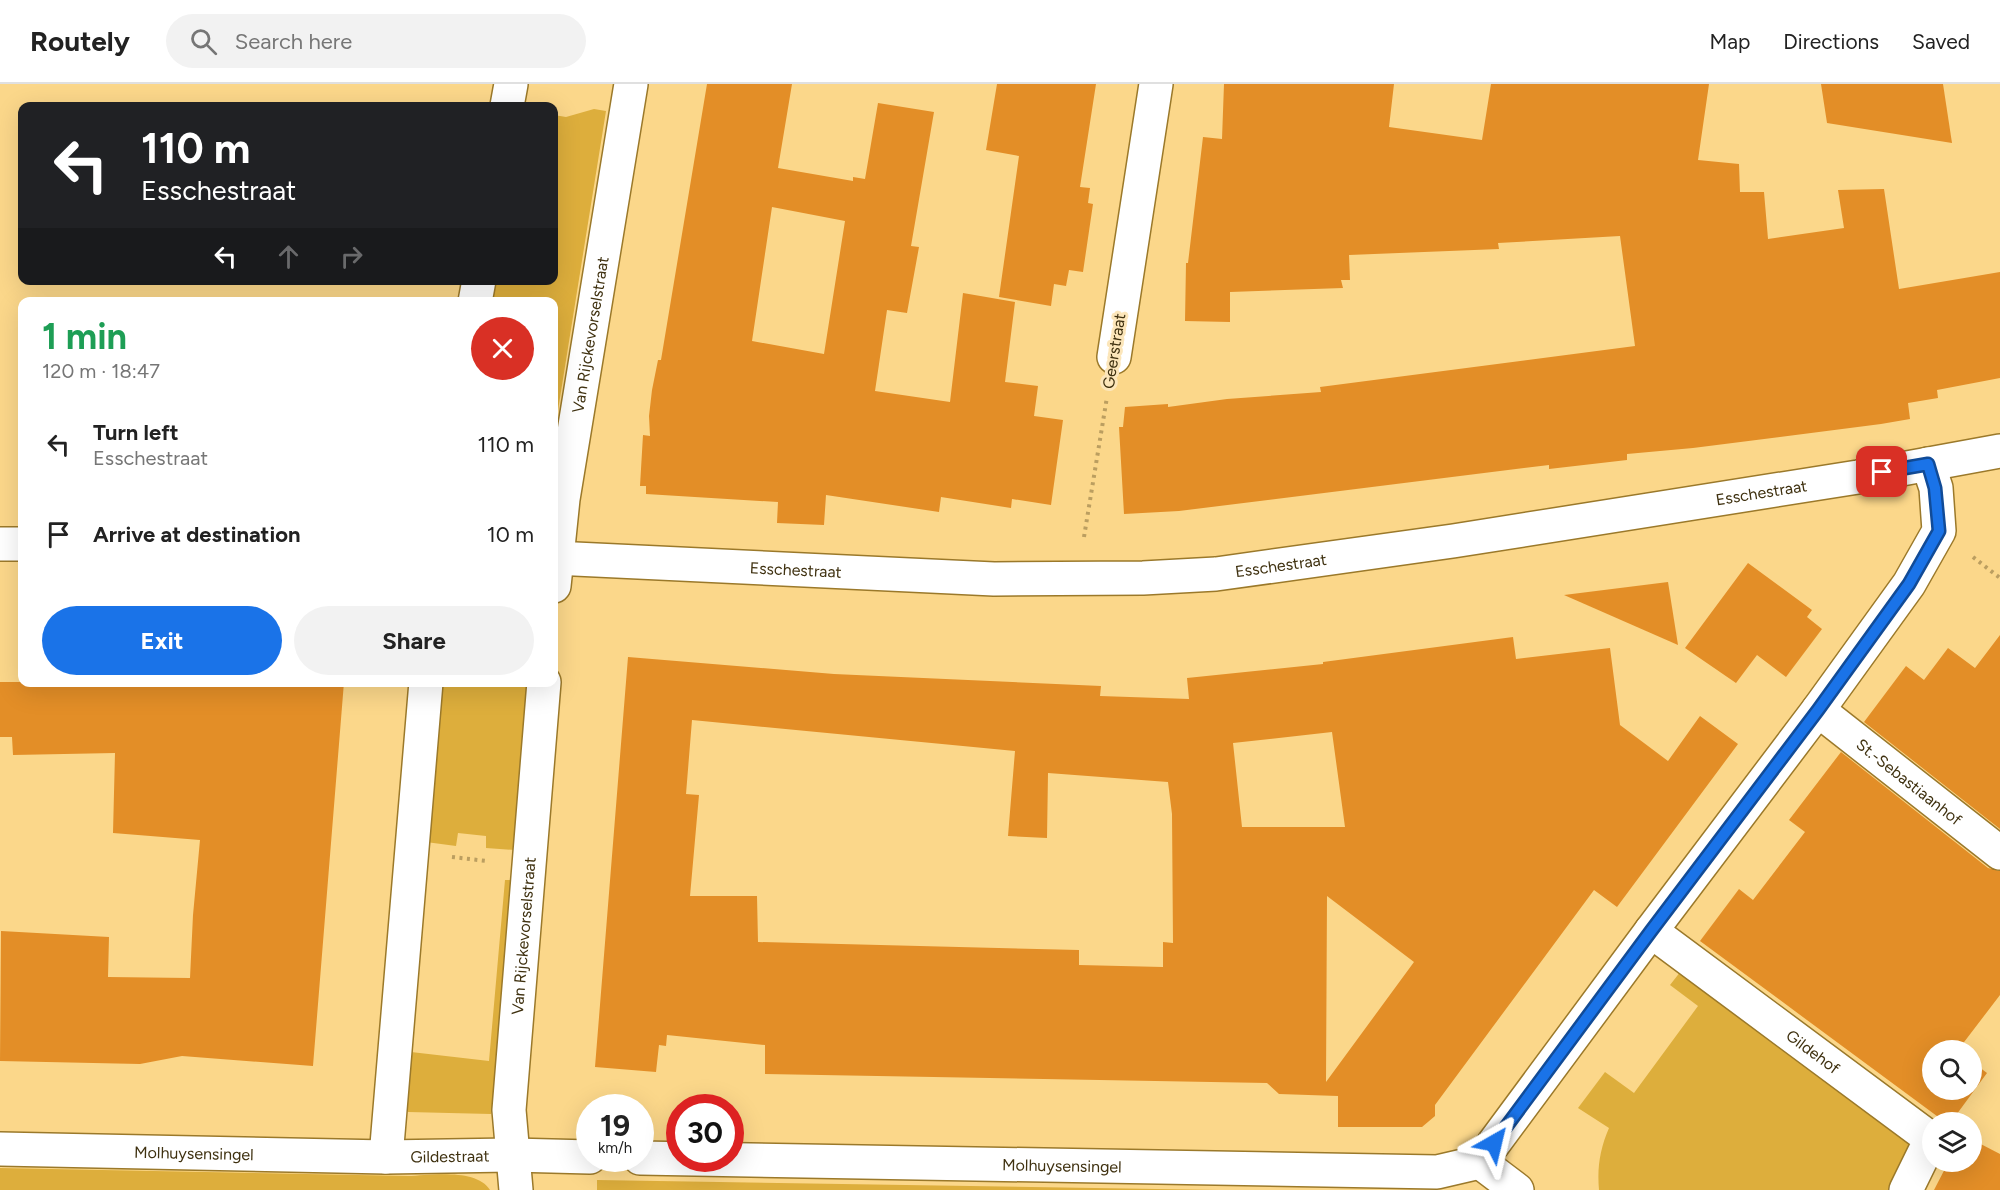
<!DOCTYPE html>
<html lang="en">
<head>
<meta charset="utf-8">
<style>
	body { margin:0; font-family:Figtree,sans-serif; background:#f2f2f2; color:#222; height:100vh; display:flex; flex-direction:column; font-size:22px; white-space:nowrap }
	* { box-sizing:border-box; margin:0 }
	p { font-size:20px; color:#767676 }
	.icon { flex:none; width:33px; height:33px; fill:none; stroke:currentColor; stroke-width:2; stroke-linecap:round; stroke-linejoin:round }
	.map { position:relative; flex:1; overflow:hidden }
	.drawer { position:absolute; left:18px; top:213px; width:540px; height:390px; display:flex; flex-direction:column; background:#fff; border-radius:12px; box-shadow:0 6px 24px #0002 }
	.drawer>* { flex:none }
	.guide { position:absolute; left:18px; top:18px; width:540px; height:183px; border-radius:12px; box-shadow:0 6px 24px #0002; background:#202124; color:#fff; overflow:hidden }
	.buttons { position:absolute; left:1922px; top:956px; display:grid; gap:12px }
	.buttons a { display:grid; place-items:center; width:60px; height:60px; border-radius:50%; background:#fff; box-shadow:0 6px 24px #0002; font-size:30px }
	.speed { position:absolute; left:576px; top:1010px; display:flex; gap:12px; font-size:30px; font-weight:700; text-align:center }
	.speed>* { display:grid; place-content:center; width:78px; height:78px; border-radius:50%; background:#fff; box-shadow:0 6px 24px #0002; line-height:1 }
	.speed small { font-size:15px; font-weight:400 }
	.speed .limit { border:9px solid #d22; background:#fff; color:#111 }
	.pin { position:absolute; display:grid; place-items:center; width:51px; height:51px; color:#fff; margin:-26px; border-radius:12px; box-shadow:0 3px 9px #0006 }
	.me { position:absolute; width:66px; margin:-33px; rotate:37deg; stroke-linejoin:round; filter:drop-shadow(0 0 4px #0008) }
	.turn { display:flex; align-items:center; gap:21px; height:126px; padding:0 24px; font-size:27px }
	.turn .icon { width:78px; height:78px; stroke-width:2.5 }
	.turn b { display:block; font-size:42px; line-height:51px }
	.lanes { display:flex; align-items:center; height:57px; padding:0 24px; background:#0003; justify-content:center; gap:30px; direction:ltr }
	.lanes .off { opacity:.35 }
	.round { display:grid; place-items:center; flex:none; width:63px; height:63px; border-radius:32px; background:#f2f2f2 }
	.headline { display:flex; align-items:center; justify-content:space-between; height:102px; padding:0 24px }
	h1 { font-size:36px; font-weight:700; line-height:45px; color:#1e9e55 }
	.cta { display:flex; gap:12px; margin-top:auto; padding:12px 24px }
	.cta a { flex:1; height:69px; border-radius:36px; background:#1a73e8; color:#fff; font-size:24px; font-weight:700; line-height:69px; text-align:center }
	.cta a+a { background:#f2f2f2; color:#222 }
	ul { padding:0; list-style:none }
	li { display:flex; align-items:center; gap:18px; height:90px; padding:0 24px }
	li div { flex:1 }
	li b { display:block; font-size:22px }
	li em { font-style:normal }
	header { display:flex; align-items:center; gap:36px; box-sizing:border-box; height:84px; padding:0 30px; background:#fff; border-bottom:2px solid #e0e0e0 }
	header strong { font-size:28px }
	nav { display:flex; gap:33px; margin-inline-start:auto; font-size:21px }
	.search { width:420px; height:54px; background:#f2f2f2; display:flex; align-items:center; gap:15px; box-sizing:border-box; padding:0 21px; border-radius:33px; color:#767676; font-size:22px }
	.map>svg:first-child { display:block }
</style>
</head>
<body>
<header>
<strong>Routely</strong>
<div class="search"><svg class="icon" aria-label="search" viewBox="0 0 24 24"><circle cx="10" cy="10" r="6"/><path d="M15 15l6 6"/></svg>Search here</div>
<nav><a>Map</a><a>Directions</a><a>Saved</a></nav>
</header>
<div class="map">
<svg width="2000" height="1106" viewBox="0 0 2000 1106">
	<rect width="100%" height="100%" fill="#fbd78a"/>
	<g fill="#ddae3c">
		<polygon points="594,25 606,27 554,351 554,218 489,218 492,197 554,196 554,31 566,33"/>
		<polygon points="440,599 529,599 515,766 486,764 486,752 458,749 456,762 426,758"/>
		<polygon points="505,796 513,796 493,1022 491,1030 408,1028 405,1017 411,968 489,977"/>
		<path d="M1681,887L1914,1058L1896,1106H1599C1597,1083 1600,1065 1609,1044L1578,1024L1605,988L1634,1009L1698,922L1670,901Z"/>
		<path d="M0,1084L408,1092C430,1091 477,1084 490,1106H0Z"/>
		<polygon points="597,1096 1219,1106 597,1106"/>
	</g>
	<g fill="#e38e27" fill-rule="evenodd">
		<path d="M707,0H792L778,84L853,97V93L865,95L878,19L934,28L911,162L919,163L907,229L887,226L875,307L950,318L963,209L1015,218L1005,298L1038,302L1034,332L1063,336L1051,421L1012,415L1011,424L941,413L939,428L826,411L824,441L777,439L778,418L646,410V402H640L643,351L650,352L649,332L652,306L658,276H661ZM772,123L845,137L824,270L752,257Z"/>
		<polygon points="997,0 1096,0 1080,103 1090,104 1088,119 1093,120 1083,188 1069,186 1066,202 1054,200 1051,222 999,213 1019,72 986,66"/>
		<polygon points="1224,0 1394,0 1389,43 1482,56 1491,0 1709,0 1698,76 1739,80 1740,108 1764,108 1768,155 1844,144 1838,106 1884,105 1899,205 2000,188 2000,294 1937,306 1938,314 1908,319 1910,335 1881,340 1693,364 1627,370 1627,376 1549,385 1549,381 1179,427 1124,430 1119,343 1123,343 1125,323 1168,320 1168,323 1227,315 1321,308 1320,303 1635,262 1620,152 1498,159 1499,165 1349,171 1350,196 1341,196 1343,204 1230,208 1230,238 1185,237 1186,179 1188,179 1203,53 1222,55"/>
		<polygon points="1821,0 1943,0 1952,59 1827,39"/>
		<polygon points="1748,479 1812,526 1807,533 1822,545 1786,593 1757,571 1736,599 1685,564"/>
		<polygon points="1668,498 1678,561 1564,511"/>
		<polygon points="2000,551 2000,745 1864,638 1906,582 1924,596 1948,564 1975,584"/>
		<path d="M1513,553L1516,575L1610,564L1620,641L1668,677L1700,632L1738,660L1617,823L1594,806L1435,1021V1032L1422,1043H1338V1012L1279,1010L1267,999L765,990V961L667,951L666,962L659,961L656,988L595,983L628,573L834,590L1101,602L1100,612L1189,615L1187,594L1323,580V578ZM692,636L1015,667L1008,752L1047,754L1048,689L1168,698L1172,730L1173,859L1163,858V883L1079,881V866L758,858L757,812H690L699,711L686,710ZM1332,648L1345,743H1242L1233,659ZM1327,812L1414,878L1326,998Z"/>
		<polygon points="0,598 344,598 313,982 182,972 140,980 0,977 1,847 109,853 108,893 190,894 193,831 200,756 113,749 115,669 13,671 12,653 0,653"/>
		<polygon points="1841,668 1988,784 2000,787 2000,911 1958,966 1932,966 1932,1005 1971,1005 1971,977 1987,989 1951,1038 1945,1038 1700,857 1739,805 1753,816 1805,748 1789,736"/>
		<polygon points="1971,1055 2000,1070 2000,1106 1934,1106 1949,1077 1971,1077"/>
	</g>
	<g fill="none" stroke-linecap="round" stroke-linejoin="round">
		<defs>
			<g id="minor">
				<polyline points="507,22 511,0"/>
				<polyline points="475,218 479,196"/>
				<polyline points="1114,273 1156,0"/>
				<polyline points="0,460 22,460"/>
				<path id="s1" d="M554,474L994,495L1143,494L1216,490L1453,457L1858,393L2000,367"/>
				<path id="s2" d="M554,502L563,415L631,0"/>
				<path id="s3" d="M1818,626L2000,769"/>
				<path id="s4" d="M1651,847L1931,1055L1906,1106"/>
				<path id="s5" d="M0,1065L386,1073L513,1071L590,1073"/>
				<polyline points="386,1073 426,598"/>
				<path id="s6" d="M640,1074L1437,1088L1480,1078"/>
				<polyline points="1480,1078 1651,847 1818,626 1909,500 1939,447 1936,404 1928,380"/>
				<polyline points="1480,1078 1517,1106"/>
				<path id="s7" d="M516,1106L509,1026L544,598"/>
			</g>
		</defs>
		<use href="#minor" stroke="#9b792a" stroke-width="36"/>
		<g stroke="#bb9e60" stroke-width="4" stroke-dasharray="3 4.5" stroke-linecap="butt">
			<polyline points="1084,453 1107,313"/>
			<polyline points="1973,473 2000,494"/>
			<polyline points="452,773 487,777"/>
		</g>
		<use href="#minor" stroke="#fff" stroke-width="33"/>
	</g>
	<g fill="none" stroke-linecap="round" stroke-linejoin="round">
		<defs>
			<polyline id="route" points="1494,1059 1651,847 1818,626 1909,500 1939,447 1935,404 1928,380 1882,388"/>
		</defs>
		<use href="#route" stroke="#114b97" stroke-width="15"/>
		<use href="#route" stroke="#1a73e8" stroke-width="10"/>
	</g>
	<g text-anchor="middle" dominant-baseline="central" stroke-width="6" stroke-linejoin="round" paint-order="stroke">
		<g font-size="16" fill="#3f3110" stroke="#fce6ba">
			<text stroke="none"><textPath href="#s2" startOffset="254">Van Rijckevorselstraat</textPath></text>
			<text transform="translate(1114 267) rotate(-81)">Geerstraat</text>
			<text stroke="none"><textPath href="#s1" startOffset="1214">Esschestraat</textPath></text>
			<text stroke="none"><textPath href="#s1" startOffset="728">Esschestraat</textPath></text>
			<text stroke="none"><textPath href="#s1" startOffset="242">Esschestraat</textPath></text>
			<text stroke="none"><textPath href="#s3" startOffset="116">St.-Sebastiaanhof</textPath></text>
			<text stroke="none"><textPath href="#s7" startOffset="255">Van Rijckevorselstraat</textPath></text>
			<text stroke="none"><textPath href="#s4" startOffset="202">Gildehof</textPath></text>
			<text stroke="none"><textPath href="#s5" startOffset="194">Molhuysensingel</textPath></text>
			<text stroke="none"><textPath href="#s5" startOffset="450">Gildestraat</textPath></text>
			<text stroke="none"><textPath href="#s6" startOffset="422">Molhuysensingel</textPath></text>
		</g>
	</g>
</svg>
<div class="buttons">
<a><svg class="icon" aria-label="search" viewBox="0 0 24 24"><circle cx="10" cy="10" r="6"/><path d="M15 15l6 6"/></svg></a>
<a><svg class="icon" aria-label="layers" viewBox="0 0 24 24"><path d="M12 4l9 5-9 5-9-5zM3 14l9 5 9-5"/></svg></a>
</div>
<div class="speed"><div>19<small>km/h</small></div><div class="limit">30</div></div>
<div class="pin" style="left:1882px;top:388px;background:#d93025"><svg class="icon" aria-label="arrive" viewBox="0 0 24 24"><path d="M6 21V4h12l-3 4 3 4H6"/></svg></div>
<svg class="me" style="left:1494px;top:1059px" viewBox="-20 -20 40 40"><path d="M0-17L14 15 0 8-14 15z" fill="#1a73e8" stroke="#fff" stroke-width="4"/></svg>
<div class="guide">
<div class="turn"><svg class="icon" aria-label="left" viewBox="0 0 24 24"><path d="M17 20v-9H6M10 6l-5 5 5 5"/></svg><div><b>110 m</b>Esschestraat</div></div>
<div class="lanes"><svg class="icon" aria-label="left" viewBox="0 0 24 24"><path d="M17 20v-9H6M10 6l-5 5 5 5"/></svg><svg class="icon off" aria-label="ahead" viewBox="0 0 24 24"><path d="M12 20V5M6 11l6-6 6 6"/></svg><svg class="icon off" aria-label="right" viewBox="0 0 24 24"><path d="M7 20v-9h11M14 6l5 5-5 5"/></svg></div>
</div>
<section class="drawer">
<div class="headline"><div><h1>1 min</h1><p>120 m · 18:47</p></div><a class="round" style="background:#d93025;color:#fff"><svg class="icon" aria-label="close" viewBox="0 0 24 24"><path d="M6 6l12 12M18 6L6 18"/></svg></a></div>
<ul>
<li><svg class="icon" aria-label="left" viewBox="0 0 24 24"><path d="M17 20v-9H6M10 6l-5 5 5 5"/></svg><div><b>Turn left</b><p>Esschestraat</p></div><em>110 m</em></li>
<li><svg class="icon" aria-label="arrive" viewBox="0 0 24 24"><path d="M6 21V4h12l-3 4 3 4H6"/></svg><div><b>Arrive at destination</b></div><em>10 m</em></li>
</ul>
<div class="cta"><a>Exit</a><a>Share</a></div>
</section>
</div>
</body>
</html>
